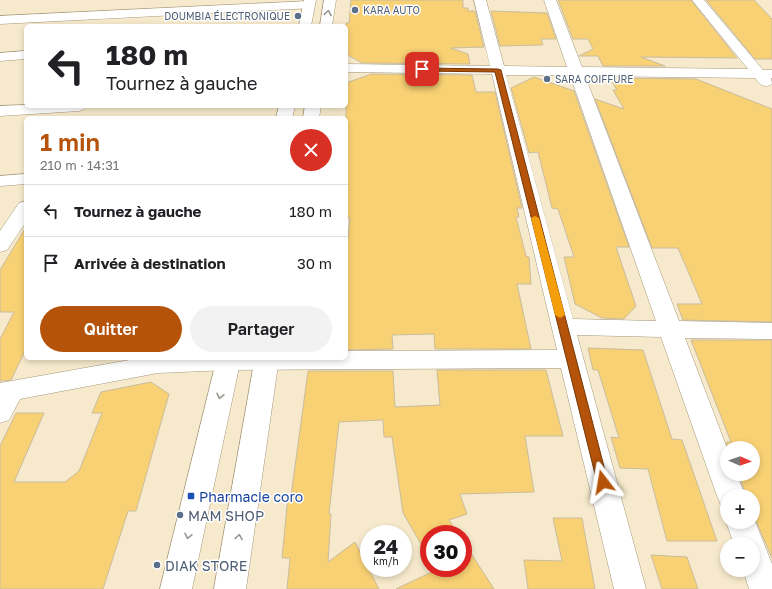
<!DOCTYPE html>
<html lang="fr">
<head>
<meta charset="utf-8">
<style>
	body { margin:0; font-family:"Golos Text",sans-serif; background:#f2f2f2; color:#202124; height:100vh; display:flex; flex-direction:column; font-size:15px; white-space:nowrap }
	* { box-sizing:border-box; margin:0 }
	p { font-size:13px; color:#757577 }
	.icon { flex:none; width:22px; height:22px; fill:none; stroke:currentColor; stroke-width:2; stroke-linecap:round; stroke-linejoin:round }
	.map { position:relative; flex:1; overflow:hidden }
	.drawer { position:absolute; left:24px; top:116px; width:324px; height:244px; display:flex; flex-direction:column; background:#fff; border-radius:6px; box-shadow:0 2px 6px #0003 }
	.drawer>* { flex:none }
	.banner { position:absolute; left:24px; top:24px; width:324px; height:84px; border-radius:6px; box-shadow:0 2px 6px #0003; background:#fff; color:#202124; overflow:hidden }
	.needle { width:26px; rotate:92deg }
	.tools { position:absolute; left:720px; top:441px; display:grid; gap:8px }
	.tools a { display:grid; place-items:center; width:40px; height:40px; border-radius:50%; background:#fff; box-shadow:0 2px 6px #0003; font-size:20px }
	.speed { position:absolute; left:360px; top:525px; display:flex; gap:8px; font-size:20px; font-weight:700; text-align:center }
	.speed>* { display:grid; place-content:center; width:52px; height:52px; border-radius:50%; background:#fff; box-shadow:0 2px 6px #0003; line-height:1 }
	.speed small { font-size:10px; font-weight:400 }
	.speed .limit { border:6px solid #d22; background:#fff; color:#111 }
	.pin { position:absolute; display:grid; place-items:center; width:34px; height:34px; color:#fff; margin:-17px; border-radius:8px; box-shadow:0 2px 6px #0006 }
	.me { position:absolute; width:44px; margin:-22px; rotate:346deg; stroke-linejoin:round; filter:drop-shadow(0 0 3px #0008) }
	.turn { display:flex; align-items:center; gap:14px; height:84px; padding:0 16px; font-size:18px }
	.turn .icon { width:52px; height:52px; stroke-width:2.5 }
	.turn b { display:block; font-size:28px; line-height:34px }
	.round { display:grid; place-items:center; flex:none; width:42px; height:42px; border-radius:21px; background:#f2f2f2 }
	.headline { display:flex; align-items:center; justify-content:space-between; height:68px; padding:0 16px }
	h1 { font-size:24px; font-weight:600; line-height:30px; color:#b45309 }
	.cta { display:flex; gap:8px; margin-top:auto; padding:8px 16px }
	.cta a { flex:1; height:46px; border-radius:24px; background:#b45309; color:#fff; font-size:16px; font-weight:600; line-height:46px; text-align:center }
	.cta a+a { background:#f2f2f2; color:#202124 }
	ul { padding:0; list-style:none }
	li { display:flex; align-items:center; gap:12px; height:52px; padding:0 16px; border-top:1px solid #e0e0e0 }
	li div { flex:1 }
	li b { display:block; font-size:15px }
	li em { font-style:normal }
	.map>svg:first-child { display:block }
</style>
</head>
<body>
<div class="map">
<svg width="772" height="589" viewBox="0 0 772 589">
	<rect width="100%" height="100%" fill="#f7eacc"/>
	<g fill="#f8d174" stroke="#c9bc9f">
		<polygon points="351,0 463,0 463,8 468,8 468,11 475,11 484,47 451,48 468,54 470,64 362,63 346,54 346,23 349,23"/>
		<polygon points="558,0 691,0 737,58 641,57 665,66 603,66 598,56 579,56 593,49 588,39 573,39"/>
		<polygon points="706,0 754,0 772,19 772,59 755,59"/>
		<polygon points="491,11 547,13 556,39 541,39 543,45 500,46"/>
		<polygon points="371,74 472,75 476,92 495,92 522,208 517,208 519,217 516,217 526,256 529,257 531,284 517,284 531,349 435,349 434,334 392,335 393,349 346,350 346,255 350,218 346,218 346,83"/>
		<polygon points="534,77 574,91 629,247 616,247 636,306 624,319 602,318 575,304 564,257 574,257 558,209 552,208 538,152 529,153 511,88"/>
		<polygon points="610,78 696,79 772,109 772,322 683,320 677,304 702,304 678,248 652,248 595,99 624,109 613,90 617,90"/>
		<polygon points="26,227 26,349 11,380 0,381 0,339 14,312 0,312 0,270"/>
		<polygon points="691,340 772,340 772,558 753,514 753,496 746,496 739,474 753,474 753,448 728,448 726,442 731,442"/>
		<polygon points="588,348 643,350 672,439 682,440 717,541 667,541 648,469 620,468 611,437 619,438 598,370 593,370"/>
		<polygon points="437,370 546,370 563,436 525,436 534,492 460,494 467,514 449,520 458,534 429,534 429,558 403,513 392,437 384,437 383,420 339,422 329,514 331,514 328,562 355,542 379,589 287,589 290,558 282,558 288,496 291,496 308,371 393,371 395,407 440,405"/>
		<polygon points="151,382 169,394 136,511 128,511 103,589 0,589 0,446 16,413 44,413 14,482 65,482 79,471 102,413 92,413 101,392"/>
		<polygon points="553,518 582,518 595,589 528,589 524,560 562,561"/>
		<polygon points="463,541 494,589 396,589 436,570 435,568 463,568"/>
		<polygon points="651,555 687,557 698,589 662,589"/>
	</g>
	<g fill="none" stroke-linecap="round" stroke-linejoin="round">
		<defs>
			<g id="minor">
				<path d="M474,0H486L504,66L567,67L544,0H556L582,67L748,69L692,0H704L763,70H772V78H771L772,84C764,89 760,84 755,78L585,76L679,321L772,323V339L685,338L727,448V474H737L745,496H727V507L721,505L717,496L661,337L577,335L646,589H614L561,368L228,370L158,373L20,399L9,420L0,423V383L141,358H346V351L557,350L492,74L346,72V64L490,66ZM506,75H570L656,321L573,319Z"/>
				<polygon points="309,1 313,2 315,5 313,8 0,24 0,16"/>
				<polygon points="26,51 26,59 0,61 0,53"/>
				<polygon points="26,105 26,106 87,106 84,109 79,111 0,116 0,106"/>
				<polygon points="26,174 26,184 0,186 0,176"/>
				<polygon points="26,201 26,222 7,250 0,252 0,231 19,203"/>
				<polygon points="753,516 772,564 772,589 749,589 743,570 753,570 753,544 734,544 726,522 727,520 727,522 753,522"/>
			</g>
			<g id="major">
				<polygon points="304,0 316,0 311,26 299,26"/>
				<polygon points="324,0 336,0 332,26 320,26"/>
				<polygon points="279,106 295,106 292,118 276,118"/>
				<polygon points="305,106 321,106 319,118 303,118"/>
				<polygon points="217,358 241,358 192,589 160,589"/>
				<polygon points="255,358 279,358 246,589 214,589"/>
			</g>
		</defs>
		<use href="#minor" stroke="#a4987b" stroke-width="1"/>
		<use href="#major" stroke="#a4987b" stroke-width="1"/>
		<use href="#minor" fill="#fff" fill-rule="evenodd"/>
		<use href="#major" fill="#fff" fill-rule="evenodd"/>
	</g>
	<defs><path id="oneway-chevron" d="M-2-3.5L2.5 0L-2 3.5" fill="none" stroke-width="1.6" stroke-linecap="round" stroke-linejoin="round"/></defs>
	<g stroke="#999691">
		<use href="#oneway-chevron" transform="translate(328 13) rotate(-81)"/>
		<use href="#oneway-chevron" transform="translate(220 396) rotate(103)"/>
		<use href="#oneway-chevron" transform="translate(188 536) rotate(103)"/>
		<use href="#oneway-chevron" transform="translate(239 537) rotate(-81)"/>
	</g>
	<polygon fill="#b45309" stroke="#753606" points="420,68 498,69 501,70 608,482 607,485 603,487 598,485 597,482 495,72 422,71 419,69"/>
	<polygon fill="#f59e0b" points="535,216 539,218 565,315 560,318 555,315 531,218"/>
	<g fill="#5c6f8a" stroke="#fff" stroke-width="1.5">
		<circle cx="355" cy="10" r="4"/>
		<circle cx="298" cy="16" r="4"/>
		<circle cx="547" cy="79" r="4"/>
		<circle cx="180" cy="515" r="4"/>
		<circle cx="157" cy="565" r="4"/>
	</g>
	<rect fill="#1a4fb4" stroke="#fff" stroke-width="1.5" x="187" y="492" width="8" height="8" rx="2"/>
	<g text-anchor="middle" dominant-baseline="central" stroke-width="3" stroke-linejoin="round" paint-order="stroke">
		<g font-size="10" fill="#4e5e75" stroke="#fff" text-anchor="start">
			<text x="363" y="10">KARA AUTO</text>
			<text x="290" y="16" text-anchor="end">DOUMBIA ÉLECTRONIQUE</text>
			<text x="555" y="79">SARA COIFFURE</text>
		</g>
		<g font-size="14" fill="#164399" stroke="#fff" text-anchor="start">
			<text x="199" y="496">Pharmacie coro</text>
		</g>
		<g font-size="14" fill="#4e5e75" stroke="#fff" text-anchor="start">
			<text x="188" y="515">MAM SHOP</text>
			<text x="165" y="565">DIAK STORE</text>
		</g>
	</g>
</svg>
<div class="tools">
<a><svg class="needle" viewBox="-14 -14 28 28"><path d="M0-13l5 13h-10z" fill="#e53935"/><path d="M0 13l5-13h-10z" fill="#757577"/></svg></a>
<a>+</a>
<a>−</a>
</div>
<div class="speed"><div>24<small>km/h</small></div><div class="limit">30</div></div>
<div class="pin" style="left:422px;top:69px;background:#d93025"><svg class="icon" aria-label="arrive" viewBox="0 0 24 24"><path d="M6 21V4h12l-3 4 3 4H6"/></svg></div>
<svg class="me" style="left:603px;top:482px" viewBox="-20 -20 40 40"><path d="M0-17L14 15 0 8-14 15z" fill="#b45309" stroke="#fff" stroke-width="4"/></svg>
<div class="banner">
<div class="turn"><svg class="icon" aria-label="left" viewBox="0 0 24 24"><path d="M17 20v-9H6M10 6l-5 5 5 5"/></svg><div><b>180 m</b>Tournez à gauche</div></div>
</div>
<section class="drawer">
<div class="headline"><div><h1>1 min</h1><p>210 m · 14:31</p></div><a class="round" style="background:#d93025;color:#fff"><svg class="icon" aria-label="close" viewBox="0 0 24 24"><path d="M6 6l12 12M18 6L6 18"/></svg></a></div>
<ul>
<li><svg class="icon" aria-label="left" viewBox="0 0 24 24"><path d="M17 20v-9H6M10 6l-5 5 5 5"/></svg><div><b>Tournez à gauche</b></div><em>180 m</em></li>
<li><svg class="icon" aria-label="arrive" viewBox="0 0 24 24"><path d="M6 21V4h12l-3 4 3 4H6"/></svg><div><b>Arrivée à destination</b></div><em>30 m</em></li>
</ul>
<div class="cta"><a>Quitter</a><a>Partager</a></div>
</section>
</div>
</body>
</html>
